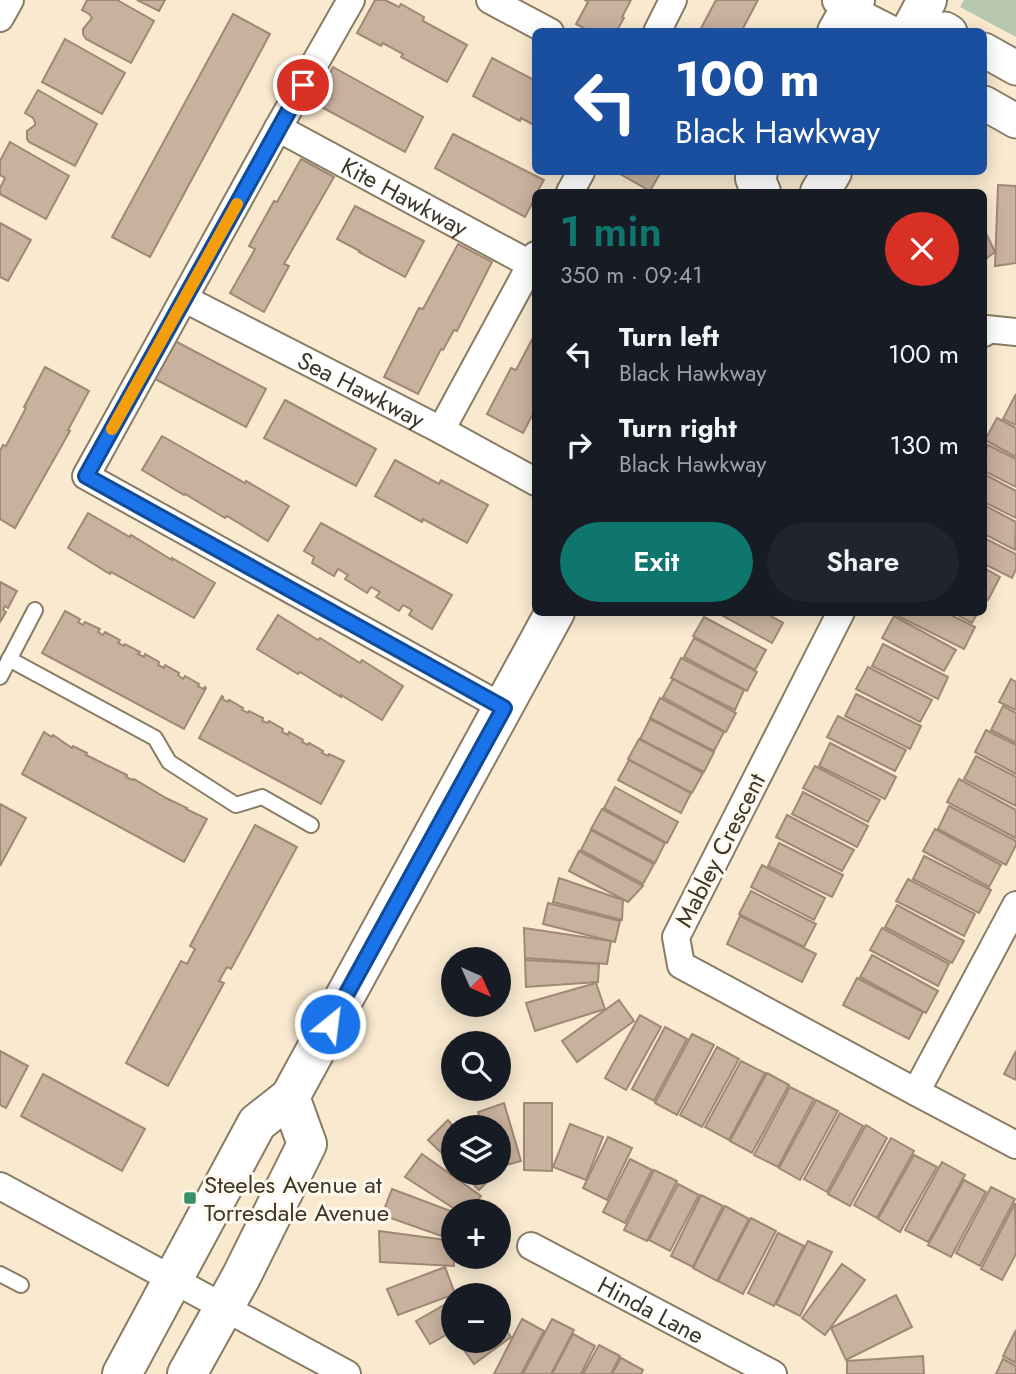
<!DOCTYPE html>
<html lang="en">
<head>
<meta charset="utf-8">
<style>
	body { margin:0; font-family:Jost,sans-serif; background:#20242c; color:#f1f3f6; height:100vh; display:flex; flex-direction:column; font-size:26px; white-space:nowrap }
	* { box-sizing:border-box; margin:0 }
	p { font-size:23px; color:#9ea1a6 }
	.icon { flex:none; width:38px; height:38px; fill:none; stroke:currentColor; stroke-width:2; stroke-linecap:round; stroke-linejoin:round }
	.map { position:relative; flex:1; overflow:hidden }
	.drawer { position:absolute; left:532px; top:189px; width:455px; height:427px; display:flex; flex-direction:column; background:#171b24; border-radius:10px; box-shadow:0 4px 18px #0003 }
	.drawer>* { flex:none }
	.hud { position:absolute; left:532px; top:28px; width:455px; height:147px; border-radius:10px; box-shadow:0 4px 18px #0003; background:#1a4fa0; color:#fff; overflow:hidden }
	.needle { width:46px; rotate:135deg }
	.controls { position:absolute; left:441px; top:947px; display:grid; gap:14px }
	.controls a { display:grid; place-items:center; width:70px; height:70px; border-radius:50%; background:#171b24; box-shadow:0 4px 18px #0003; font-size:35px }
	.pin { position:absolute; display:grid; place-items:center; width:60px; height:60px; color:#fff; margin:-30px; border:4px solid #fff; border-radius:50%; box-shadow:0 2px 7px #0007 }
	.me { position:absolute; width:77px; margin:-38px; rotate:29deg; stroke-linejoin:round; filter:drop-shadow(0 0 5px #0008) }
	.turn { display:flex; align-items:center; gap:24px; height:147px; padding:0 28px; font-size:32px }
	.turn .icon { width:91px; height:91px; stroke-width:2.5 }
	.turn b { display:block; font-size:49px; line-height:60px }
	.round { display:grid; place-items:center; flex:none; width:74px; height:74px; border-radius:37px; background:#20242c }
	.headline { display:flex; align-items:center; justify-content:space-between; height:119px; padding:0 28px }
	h1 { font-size:42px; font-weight:600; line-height:52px; color:#0f766e }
	.action { display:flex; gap:14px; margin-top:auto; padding:14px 28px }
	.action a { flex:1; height:80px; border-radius:42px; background:#0f766e; color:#fff; font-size:28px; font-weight:600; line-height:80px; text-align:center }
	.action a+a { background:#20242c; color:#f1f3f6 }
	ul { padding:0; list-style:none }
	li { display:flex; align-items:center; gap:21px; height:91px; padding:0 28px }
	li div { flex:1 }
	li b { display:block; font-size:26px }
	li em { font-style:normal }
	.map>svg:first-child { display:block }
</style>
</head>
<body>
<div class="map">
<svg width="1016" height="1374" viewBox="0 0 1016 1374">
	<rect width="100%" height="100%" fill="#f8e9cf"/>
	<polygon fill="#b8c8ae" points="964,0 1016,0 1016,37 960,7"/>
	<g fill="#c8b19d" stroke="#9f8876" stroke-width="2">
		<polygon points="87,0 119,0 119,1 154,21 131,63 86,39 83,34 83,29 92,18 89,14 82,10"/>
		<polygon points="137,0 165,0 159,11"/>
		<polygon points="375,0 385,0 399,7 401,4 424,17 423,21 467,45 447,82 401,57 403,54 383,43 381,46 357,33"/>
		<polygon points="585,0 631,0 622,17 624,18 616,32 591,32 576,24 588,2"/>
		<polygon points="716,0 758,0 741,32 699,32"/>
		<polygon points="233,14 270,34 150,257 112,237"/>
		<polygon points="65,39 125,73 102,114 42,82"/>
		<polygon points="492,58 536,81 536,126 521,118 520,121 473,96"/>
		<polygon points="333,67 423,117 405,152 314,103"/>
		<polygon points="38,90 97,124 75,166 29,142 27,139 27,131 35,125 35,122 33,118 25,113"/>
		<polygon points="453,134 544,180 537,192 536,192 536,196 525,217 435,168"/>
		<polygon points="10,142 69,176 46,219 0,194 0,188 5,178 0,175 0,161"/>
		<polygon points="301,159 334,177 284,264 289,266 264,312 230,293 255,249 249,246 274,201 277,202"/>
		<polygon points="618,172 661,172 650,191 618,173"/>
		<polygon points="998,185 1016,186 1016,263 995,266"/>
		<polygon points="355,206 424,241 405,277 359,252 360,251 337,239"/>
		<polygon points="0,223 31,240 8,281 0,277"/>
		<polygon points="984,229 995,252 984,260"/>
		<polygon points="458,244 492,262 457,331 454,330 443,350 441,349 418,394 384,377 419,308 423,309"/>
		<polygon points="536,332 536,408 523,433 487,414 511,368 516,370"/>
		<polygon points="175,341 266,389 246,427 155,379"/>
		<polygon points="45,367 89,391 68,430 70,431 15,528 0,519 0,451 3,445 6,446 26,408 24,407"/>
		<polygon points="1016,394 1016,425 1003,419"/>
		<polygon points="285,400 376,449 356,486 264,438"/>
		<polygon points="997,418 1016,428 1016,457 985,440"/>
		<polygon points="162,436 245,483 246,481 289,506 268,541 227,516 225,518 185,494 184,495 142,470"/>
		<polygon points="988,445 1016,459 1016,487 984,471 984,453"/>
		<polygon points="395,460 439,484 441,480 488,505 467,543 423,519 422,522 375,496"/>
		<polygon points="984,474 1016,491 1016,518 984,502"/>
		<polygon points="984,505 1016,522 1015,550 984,534"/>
		<polygon points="88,513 130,537 131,535 172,560 172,558 215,583 194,618 111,572 110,574 68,548"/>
		<polygon points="321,523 452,595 432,629 409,615 412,610 403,605 399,611 376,597 380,592 371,587 367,593 345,579 348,575 338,569 334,576 312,563 314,557 304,551"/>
		<polygon points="984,538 1016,554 1016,569 1012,578 984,564"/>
		<polygon points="984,568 1000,577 988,600 984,597"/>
		<polygon points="0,582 17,591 8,608 5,606 3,610 6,612 0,622"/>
		<polygon points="65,611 80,619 78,622 83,625 85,622 100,629 98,632 103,635 105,632 120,640 118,643 124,646 125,644 140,652 138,654 144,657 145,654 159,662 158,665 164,668 165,665 179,673 178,675 183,679 185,676 199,684 198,686 203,689 205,687 206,688 184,729 42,653"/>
		<polygon points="716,612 764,612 783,623 772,643"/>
		<polygon points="900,612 945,612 975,627 964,649 898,616"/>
		<polygon points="952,612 978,612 972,623"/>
		<polygon points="278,615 318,640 320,638 360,663 362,660 403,686 382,720 341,695 341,697 300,672 298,674 257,649"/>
		<polygon points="894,616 956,650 944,671 882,638"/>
		<polygon points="704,617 766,650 755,670 693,636"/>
		<polygon points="694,638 757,672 747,691 684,657"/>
		<polygon points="883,644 948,677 938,699 872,666"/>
		<polygon points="681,658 744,690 735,710 671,678"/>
		<polygon points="868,667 932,700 920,722 856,689"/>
		<polygon points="673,679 736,713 726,732 663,697"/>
		<polygon points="1011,679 1016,682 1016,710 999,702"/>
		<polygon points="856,694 921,726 910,749 845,716"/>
		<polygon points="222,696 223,697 222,699 228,702 229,700 243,708 242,710 248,713 249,711 263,718 262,721 268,723 269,721 283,729 282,732 288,735 289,732 303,740 302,742 308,745 309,743 323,751 322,753 328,756 329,754 344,761 321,804 199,738"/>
		<polygon points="660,698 724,732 714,751 650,718"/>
		<polygon points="1003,706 1016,713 1016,743 991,730"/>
		<polygon points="838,716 906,750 895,771 827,737"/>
		<polygon points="650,719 714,752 704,772 640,739"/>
		<polygon points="986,730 1016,745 1016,774 975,752"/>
		<polygon points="44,732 52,737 53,735 72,748 73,746 87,753 86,755 127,775 126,777 133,780 134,779 166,798 187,808 186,809 207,819 184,862 22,774"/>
		<polygon points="639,739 703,773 692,793 628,759"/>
		<polygon points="830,743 896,777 885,799 819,766"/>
		<polygon points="976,756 1016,777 1016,806 964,779"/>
		<polygon points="629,760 691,793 681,813 618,780"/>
		<polygon points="815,766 880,800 868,822 803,788"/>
		<polygon points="959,779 1016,810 1016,838 947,802"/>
		<polygon points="615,787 678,822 667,843 604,808"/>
		<polygon points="803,792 868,826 857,847 792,814"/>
		<polygon points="0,804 26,818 0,866"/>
		<polygon points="949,806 1016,841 1016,845 1006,865 938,829"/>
		<polygon points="602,809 665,843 655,863 591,829"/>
		<polygon points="787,815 854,850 842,871 776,837"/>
		<polygon points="255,825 297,847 231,969 227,967 219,981 224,983 168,1086 126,1063 181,961 187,964 195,949 190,946"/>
		<polygon points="935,829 1001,865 989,887 923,851"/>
		<polygon points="591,830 654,864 643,884 581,850"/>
		<polygon points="779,843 843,875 832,897 768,866"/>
		<polygon points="579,851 643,886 628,902 569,871"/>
		<polygon points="924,856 991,890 979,913 913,879"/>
		<polygon points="762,865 825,898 814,920 751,887"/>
		<polygon points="559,878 623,900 622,920 553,902"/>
		<polygon points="908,879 975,914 964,936 896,901"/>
		<polygon points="751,891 816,924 804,947 739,914"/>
		<polygon points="548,903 620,921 615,942 543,924"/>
		<polygon points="897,905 964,941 952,963 885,927"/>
		<polygon points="740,916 816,954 802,982 727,944"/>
		<polygon points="524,928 611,941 607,964 525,958"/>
		<polygon points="882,928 949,964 938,986 870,950"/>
		<polygon points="872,955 938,991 926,1013 860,977"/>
		<polygon points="525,960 599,964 598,982 526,987"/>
		<polygon points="857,978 923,1012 909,1039 843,1005"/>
		<polygon points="596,983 605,1009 535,1031 526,1003"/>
		<polygon points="619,1000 634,1021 577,1062 562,1041"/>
		<polygon points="640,1015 661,1027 626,1090 605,1078"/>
		<polygon points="665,1027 687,1039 654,1101 632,1089"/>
		<polygon points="692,1034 714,1045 677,1115 655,1103"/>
		<polygon points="717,1047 739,1059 702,1127 680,1115"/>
		<polygon points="0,1051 28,1066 6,1108 0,1105"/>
		<polygon points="1016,1051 1016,1080 1004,1074"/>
		<polygon points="741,1061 765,1073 729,1140 705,1127"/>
		<polygon points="767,1073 789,1085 752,1153 730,1141"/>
		<polygon points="43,1074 145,1129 122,1171 21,1116"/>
		<polygon points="790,1087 814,1099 778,1167 754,1155"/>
		<polygon points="816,1100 838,1111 800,1180 779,1168"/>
		<polygon points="504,1103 521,1161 499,1167 499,1127 483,1127 478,1112"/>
		<polygon points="524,1103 552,1103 552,1171 524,1170"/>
		<polygon points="840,1113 863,1126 827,1192 804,1179"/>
		<polygon points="448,1120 454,1127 453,1164 428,1140"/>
		<polygon points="570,1124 603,1137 586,1180 553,1167"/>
		<polygon points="866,1125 887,1138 850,1206 828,1194"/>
		<polygon points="608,1137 632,1148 607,1200 583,1188"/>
		<polygon points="891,1138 914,1151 877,1218 854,1205"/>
		<polygon points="422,1154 481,1196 470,1211 458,1211 405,1177"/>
		<polygon points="914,1155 937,1167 900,1232 878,1219"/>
		<polygon points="630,1159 652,1170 625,1223 603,1212"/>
		<polygon points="942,1162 965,1175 928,1242 905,1230"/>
		<polygon points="654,1170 677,1181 647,1241 624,1230"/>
		<polygon points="461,1172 497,1172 479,1190"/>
		<polygon points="964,1180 986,1192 951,1257 928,1245"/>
		<polygon points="678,1184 699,1195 670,1251 649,1240"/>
		<polygon points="991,1187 1015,1199 980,1266 956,1253"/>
		<polygon points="392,1189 453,1212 453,1240 382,1215"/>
		<polygon points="701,1195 723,1206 693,1267 671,1256"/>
		<polygon points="1015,1203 1016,1254 1002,1280 981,1269"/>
		<polygon points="725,1206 749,1219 717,1281 693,1268"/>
		<polygon points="751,1218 776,1231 743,1294 718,1281"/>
		<polygon points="379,1231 453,1241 454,1266 380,1262"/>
		<polygon points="778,1233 804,1246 774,1306 748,1293"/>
		<polygon points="808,1241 832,1252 800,1316 776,1304"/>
		<polygon points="842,1264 865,1280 825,1335 802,1318"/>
		<polygon points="445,1267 455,1294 398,1315 387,1289"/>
		<polygon points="896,1295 912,1327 846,1360 831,1328"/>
		<polygon points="453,1300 453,1331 430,1344 416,1321"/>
		<polygon points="522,1319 544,1331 521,1374 494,1374"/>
		<polygon points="552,1319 574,1330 551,1374 523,1374"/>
		<polygon points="499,1320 511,1337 474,1364 457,1340 499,1340"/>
		<polygon points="1016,1330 1016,1363 1003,1356"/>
		<polygon points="573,1334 595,1346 581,1374 552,1374"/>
		<polygon points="599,1345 620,1356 611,1374 583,1374"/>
		<polygon points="923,1356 924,1374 847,1374 847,1361"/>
		<polygon points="621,1358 643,1370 641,1374 612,1374"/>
		<polygon points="1003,1359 1016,1366 1016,1374 996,1374"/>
	</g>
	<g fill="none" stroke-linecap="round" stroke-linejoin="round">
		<defs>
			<g id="service">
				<polyline points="9,659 155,738 169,762 236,805 262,797 311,825"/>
				<polyline points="0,677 35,610"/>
				<polyline points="0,1274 21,1285"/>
			</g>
			<g id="minor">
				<polyline points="351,0 278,128 86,476 504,708"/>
				<polyline points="490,0 550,32"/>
				<polyline points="836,1 897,32"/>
				<polyline points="0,18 10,0"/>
				<polyline points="657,32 673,0"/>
				<path id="s1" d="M278,128L530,264"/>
				<polyline points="570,192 581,172"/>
				<path id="s2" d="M185,299L441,430L536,482"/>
				<polyline points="984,333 986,329 1016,332"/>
				<polyline points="441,430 536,255"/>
				<polyline points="841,612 676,937 681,965 916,1092 1016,1145"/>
				<polyline points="916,1092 1016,905"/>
				<polyline points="0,1186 347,1374"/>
				<path id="s3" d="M531,1246L773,1374"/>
			</g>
			<g id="tertiary">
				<polyline points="932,32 945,29 950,32"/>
				<polyline points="984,50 1016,68"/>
				<polyline points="984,103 1016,121"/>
			</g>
			<g id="secondary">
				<polyline points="837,32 855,0"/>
				<polyline points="910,32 927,0"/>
				<polyline points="758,172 755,178 761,192"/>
				<polyline points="820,192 832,172"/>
				<polyline points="122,1374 257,1123 290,1097 555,612"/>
				<polyline points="187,1374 241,1277 307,1144 290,1097"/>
			</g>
		</defs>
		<use href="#service" stroke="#897c64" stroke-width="18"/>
		<use href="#minor" stroke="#897c64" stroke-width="30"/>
		<use href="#tertiary" stroke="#897c64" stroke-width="37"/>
		<use href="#secondary" stroke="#897c64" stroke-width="42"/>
		<use href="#service" stroke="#fff" stroke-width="14"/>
		<use href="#minor" stroke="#fff" stroke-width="26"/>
		<use href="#tertiary" stroke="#fff" stroke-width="33"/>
		<use href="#secondary" stroke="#fff" stroke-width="38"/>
	</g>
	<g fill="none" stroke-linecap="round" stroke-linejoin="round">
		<defs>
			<polyline id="route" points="303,85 86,476 504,708 330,1024"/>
		</defs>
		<use href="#route" stroke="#114b97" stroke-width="18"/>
		<use href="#route" stroke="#1a73e8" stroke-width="12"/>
		<polyline stroke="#f59e0b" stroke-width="12" points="112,429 237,204"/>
	</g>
	<rect fill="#389167" stroke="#fef8ed" stroke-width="2.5" x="183" y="1191" width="14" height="14" rx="3.5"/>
	<g text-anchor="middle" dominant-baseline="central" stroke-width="6" stroke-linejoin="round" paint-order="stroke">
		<g font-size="24" fill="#3c362b" stroke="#fef8ed">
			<text stroke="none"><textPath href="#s1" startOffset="144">Kite Hawkway</textPath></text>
			<text stroke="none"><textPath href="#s2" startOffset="198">Sea Hawkway</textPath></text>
			<text transform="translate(720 850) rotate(-63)">Mabley Crescent</text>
			<text stroke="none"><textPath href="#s3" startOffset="136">Hinda Lane</textPath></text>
		</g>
		<g font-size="24" fill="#3c362b" stroke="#fef8ed" text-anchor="start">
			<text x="204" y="1184">Steeles Avenue at<tspan x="204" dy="28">Torresdale Avenue</tspan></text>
		</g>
	</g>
</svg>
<div class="controls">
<a><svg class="needle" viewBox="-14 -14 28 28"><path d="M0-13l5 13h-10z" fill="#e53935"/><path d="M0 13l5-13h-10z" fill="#9ea1a6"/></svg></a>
<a><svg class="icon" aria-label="search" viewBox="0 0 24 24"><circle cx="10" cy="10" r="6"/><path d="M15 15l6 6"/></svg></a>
<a><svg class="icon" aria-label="layers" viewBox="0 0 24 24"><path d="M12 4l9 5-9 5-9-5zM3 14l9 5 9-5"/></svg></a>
<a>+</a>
<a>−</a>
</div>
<div class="pin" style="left:303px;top:85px;background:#d93025"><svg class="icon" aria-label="arrive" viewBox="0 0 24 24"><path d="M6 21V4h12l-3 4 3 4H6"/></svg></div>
<svg class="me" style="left:330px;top:1024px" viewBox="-20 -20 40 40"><circle r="17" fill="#1a73e8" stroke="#fff" stroke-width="3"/><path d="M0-11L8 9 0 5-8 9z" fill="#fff"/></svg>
<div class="hud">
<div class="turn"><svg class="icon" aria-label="left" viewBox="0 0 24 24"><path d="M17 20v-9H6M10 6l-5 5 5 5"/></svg><div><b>100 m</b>Black Hawkway</div></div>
</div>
<section class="drawer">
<div class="headline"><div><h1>1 min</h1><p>350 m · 09:41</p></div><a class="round" style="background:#d93025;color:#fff"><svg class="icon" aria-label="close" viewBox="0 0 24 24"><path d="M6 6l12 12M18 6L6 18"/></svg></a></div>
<ul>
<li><svg class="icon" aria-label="left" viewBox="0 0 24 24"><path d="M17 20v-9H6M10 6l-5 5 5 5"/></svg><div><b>Turn left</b><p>Black Hawkway</p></div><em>100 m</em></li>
<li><svg class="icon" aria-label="right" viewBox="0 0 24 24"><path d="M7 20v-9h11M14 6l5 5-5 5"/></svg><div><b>Turn right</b><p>Black Hawkway</p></div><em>130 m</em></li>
</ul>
<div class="action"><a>Exit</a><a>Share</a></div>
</section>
</div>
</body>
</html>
